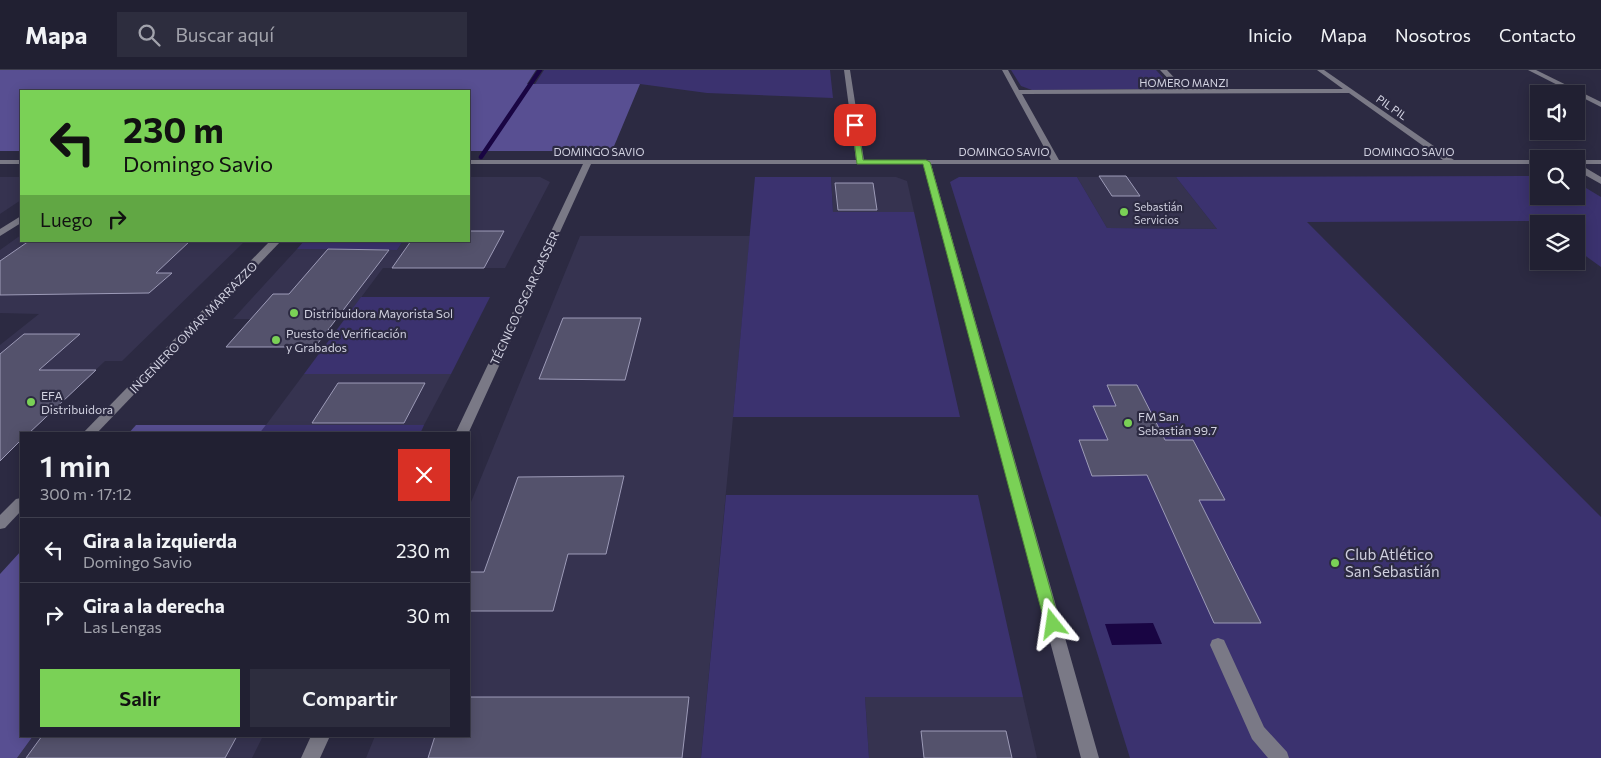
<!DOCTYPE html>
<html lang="es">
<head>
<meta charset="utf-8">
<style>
	body { margin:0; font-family:Commissioner,sans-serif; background:#2d2d3e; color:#f1f3f6; height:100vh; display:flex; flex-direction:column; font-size:19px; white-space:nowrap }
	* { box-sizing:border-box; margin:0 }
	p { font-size:16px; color:#a2a3ac }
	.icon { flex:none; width:28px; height:28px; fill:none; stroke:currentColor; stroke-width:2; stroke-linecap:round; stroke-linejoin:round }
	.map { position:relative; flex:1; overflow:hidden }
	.panel { position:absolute; left:20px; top:362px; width:450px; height:305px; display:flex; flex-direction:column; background:#212032; border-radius:0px; box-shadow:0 2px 12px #0003,0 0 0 1px #3e3e4d }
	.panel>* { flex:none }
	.banner { position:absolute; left:20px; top:20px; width:450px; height:152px; border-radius:0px; box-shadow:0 2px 12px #0003,0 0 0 1px #3e3e4d; background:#7ad156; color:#111; overflow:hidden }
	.controls { position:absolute; left:1530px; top:15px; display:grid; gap:10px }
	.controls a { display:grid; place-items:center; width:55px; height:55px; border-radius:0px; background:#212032; box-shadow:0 2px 12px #0003,0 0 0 1px #3e3e4d; font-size:25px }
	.pin { position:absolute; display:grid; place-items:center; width:42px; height:42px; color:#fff; margin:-21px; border-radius:10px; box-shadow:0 2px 8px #0006 }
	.me { position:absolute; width:55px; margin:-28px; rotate:345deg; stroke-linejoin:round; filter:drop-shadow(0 0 4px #0008) }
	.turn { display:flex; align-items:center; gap:18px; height:105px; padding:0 20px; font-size:22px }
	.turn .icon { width:65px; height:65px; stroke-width:2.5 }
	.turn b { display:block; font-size:35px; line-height:42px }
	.then { display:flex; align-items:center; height:48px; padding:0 20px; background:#0003; gap:10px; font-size:19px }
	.round { display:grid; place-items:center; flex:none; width:52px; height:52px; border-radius:0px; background:#2d2d3e }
	.headline { display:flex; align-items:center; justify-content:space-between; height:85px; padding:0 20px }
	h1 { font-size:30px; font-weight:600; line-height:38px }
	.button { display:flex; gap:10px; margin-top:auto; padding:10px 20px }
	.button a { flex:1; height:58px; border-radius:0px; background:#7ad156; color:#111; font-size:20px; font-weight:600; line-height:58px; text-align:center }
	.button a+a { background:#2d2d3e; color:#f1f3f6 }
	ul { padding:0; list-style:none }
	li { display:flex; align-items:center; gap:15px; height:65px; padding:0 20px; border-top:1px solid #3e3e4d }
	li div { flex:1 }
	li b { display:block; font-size:19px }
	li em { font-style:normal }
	header { display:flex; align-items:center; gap:30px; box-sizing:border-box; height:70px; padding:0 25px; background:#212032; border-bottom:1px solid #3e3e4d }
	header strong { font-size:24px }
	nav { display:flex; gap:28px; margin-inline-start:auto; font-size:18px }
	.search { width:350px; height:45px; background:#2d2d3e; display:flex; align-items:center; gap:12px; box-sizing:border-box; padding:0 18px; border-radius:0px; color:#a2a3ac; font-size:19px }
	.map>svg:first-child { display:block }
</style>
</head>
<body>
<header>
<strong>Mapa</strong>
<div class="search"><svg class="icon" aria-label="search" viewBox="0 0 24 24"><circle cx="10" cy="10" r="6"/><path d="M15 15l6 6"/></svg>Buscar aquí</div>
<nav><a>Inicio</a><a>Mapa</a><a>Nosotros</a><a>Contacto</a></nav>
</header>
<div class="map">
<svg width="1601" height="688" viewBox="0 0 1601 688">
	<rect width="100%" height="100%" fill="#2c2a42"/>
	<g fill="#363350">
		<polygon points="0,107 21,107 21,130 0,144"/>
		<polygon points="469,107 540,107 550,112 505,198 383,198 345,249 233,249 297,179 397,180 403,171 469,171"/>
		<polygon points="831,107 896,107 907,111 914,142 833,142"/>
		<polygon points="1077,107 1176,107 1217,159 1107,158"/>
		<polygon points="21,165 21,171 245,171 122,291 105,291 28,364 21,364 21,370 0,391 0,275 39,244 0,243 0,180"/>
		<polygon points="580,166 750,166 701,688 366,688 375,666 469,666 469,437"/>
		<polygon points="304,304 451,304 424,355 266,355"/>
		<polygon points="865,627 1023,627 1037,688 869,688"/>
		<polygon points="33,666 263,666 252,688 17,688"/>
	</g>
	<g fill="#3b326f">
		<polygon points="544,0 830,0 833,28 707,23 640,14 535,14"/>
		<polygon points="1011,0 1156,0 1171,16 1163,19 1032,20 1021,16"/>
		<polygon points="1539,106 1539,126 1576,126 1576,112 1601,127 1601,197 1576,179 1576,154 1540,154 1536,151 1307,152 1601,447 1601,688 1130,688 950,112 959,107 1077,107 1107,158 1217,159 1176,107"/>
		<polygon points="755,107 831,107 833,142 914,142 960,347 733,347"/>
		<polygon points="304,171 403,171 397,180 297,179"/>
		<polygon points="361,227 490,227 451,304 304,304"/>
		<polygon points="266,355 424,355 420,364 259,364"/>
		<polygon points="726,425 978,425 1023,627 865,627 869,688 701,688"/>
	</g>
	<g fill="#584f92">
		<polygon points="0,0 536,0 527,14 640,14 612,81 469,81 469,21 21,21 21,81 0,81"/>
		<polygon points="136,355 266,355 259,364 128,364"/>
		<polygon points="21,481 21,666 33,666 17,688 0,688 0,504"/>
	</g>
	<polygon fill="#190543" points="1153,553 1162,574 1112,575 1105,554"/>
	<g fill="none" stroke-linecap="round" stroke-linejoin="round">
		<polyline stroke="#190543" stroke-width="4.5" points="481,87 540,0"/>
	</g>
	<g fill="#54526c" stroke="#9d9bb8">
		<polygon points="1099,106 1126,106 1140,126 1112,126"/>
		<polygon points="835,113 873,113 877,140 838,140"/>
		<polygon points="469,161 504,161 484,198 392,198 411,171 469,171"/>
		<polygon points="29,171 190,171 156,203 172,203 149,223 0,225 0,191"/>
		<polygon points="328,179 389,180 315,277 226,277 273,224 289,224"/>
		<polygon points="563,248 641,248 625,310 539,309"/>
		<polygon points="24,264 80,264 39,300 96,300 28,364 21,364 21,370 0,391 0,284"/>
		<polygon points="338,313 425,313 404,353 312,353"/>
		<polygon points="1107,315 1137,315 1165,370 1193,370 1225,430 1199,430 1261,553 1214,553 1147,405 1092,406 1079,370 1108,370 1093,336 1116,336"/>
		<polygon points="624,406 606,484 568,484 553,541 469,541 469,502 484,502 518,407"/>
		<polygon points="469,627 689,627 682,688 428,688 435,666 469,666"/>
		<polygon points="921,661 1006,661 1012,688 924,688"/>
		<polygon points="42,666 237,666 225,688 26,688"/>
	</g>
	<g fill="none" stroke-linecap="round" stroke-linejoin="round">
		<g fill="#7a7986" fill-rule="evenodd">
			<path d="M844,0H850L864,90H1051L1002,0H1008L1019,20L1178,19L1160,0H1167L1185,19H1343L1317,0H1324L1454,90H1539V94H931L1099,688H1081L923,94H591L468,364H455L583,94H469V90H856ZM1349,23L1443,90H1059L1022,24Z"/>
			<polygon points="1528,0 1536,0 1601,32 1601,37"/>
			<rect x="0" y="90" width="21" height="4"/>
			<polygon points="1576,90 1601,90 1601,94 1579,94 1601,107 1601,114 1576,100"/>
			<polygon points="21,146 21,153 0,166 0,159"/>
			<polygon points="270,171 281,171 96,364 82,364"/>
			<polygon points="21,428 21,441 5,458 0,459 0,445 16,429"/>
			<polygon points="1218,568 1224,570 1264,657 1287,682 1289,688 1268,688 1252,669 1210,575 1212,570"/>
			<polygon points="311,666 330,666 320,688 301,688"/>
		</g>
	</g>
	<polygon fill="#7ad156" stroke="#4f8838" points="852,54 858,55 863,90 926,90 930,92 1060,554 1058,558 1053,559 1047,558 1045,554 923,94 857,94"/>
	<g fill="#7ad156" stroke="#2c2a42" stroke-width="2">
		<circle cx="1124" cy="142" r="5"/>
		<circle cx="294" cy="243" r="5"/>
		<circle cx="276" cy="270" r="5"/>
		<circle cx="31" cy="332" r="5"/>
		<circle cx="1128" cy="353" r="5"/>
		<circle cx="1335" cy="493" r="5"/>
	</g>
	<g text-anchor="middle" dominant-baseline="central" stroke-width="4.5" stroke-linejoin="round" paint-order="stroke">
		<g font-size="11" fill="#d1d1e0" stroke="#2c2a42">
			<text x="1184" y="12">HOMERO MANZI</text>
			<text transform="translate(1392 37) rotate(35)">PIL PIL</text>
			<text x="599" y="81">DOMINGO SAVIO</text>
			<text x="1004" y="81">DOMINGO SAVIO</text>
			<text x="1409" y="81">DOMINGO SAVIO</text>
		</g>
		<g font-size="11" fill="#d1d1e0" stroke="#2c2a42" text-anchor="start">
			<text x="1134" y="136">Sebastián<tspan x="1134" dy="13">Servicios</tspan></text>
		</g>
		<g font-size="12" fill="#d1d1e0" stroke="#2c2a42">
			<text transform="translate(524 228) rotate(-65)">TÉCNICO OSCAR GASSER</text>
			<text transform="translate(193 257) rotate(-46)">INGENIERO OMAR MARRAZZO</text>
		</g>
		<g font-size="12" fill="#d1d1e0" stroke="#2c2a42" text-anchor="start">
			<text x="304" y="243">Distribuidora Mayorista Sol</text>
			<text x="286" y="263">Puesto de Verificación<tspan x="286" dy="14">y Grabados</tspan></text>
			<text x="41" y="325">EFA<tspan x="41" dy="14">Distribuidora</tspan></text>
			<text x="1138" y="346">FM San<tspan x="1138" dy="14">Sebastián 99.7</tspan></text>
		</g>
		<g font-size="15" fill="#d1d1e0" stroke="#2c2a42" text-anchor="start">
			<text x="1345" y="484">Club Atlético<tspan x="1345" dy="17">San Sebastián</tspan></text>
		</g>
	</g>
</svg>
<div class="controls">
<a><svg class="icon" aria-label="sound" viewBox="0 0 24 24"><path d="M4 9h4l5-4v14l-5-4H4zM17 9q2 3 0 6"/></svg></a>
<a><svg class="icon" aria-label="search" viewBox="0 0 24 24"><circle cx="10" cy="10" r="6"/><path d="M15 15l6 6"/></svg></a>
<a><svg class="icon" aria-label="layers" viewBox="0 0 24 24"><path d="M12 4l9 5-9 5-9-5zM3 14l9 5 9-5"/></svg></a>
</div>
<div class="pin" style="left:855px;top:55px;background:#d93025"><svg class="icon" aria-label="arrive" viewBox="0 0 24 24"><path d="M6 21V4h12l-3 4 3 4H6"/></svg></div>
<svg class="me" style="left:1053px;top:554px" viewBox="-20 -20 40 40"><path d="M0-17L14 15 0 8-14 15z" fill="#7ad156" stroke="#fff" stroke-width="4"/></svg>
<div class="banner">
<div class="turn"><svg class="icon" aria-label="left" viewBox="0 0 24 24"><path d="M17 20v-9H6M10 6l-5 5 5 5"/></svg><div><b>230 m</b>Domingo Savio</div></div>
<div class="then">Luego<svg class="icon" aria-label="right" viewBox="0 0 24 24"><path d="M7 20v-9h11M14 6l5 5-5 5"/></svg></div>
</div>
<section class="panel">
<div class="headline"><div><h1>1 min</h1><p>300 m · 17:12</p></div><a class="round" style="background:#d93025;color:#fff"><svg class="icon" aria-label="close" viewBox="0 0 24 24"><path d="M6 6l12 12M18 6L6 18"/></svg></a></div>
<ul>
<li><svg class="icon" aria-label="left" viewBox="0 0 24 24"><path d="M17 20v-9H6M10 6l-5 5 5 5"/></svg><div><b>Gira a la izquierda</b><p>Domingo Savio</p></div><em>230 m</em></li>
<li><svg class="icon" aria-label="right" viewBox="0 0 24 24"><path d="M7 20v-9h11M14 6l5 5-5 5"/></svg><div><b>Gira a la derecha</b><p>Las Lengas</p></div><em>30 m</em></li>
</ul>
<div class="button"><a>Salir</a><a>Compartir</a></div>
</section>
</div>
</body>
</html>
